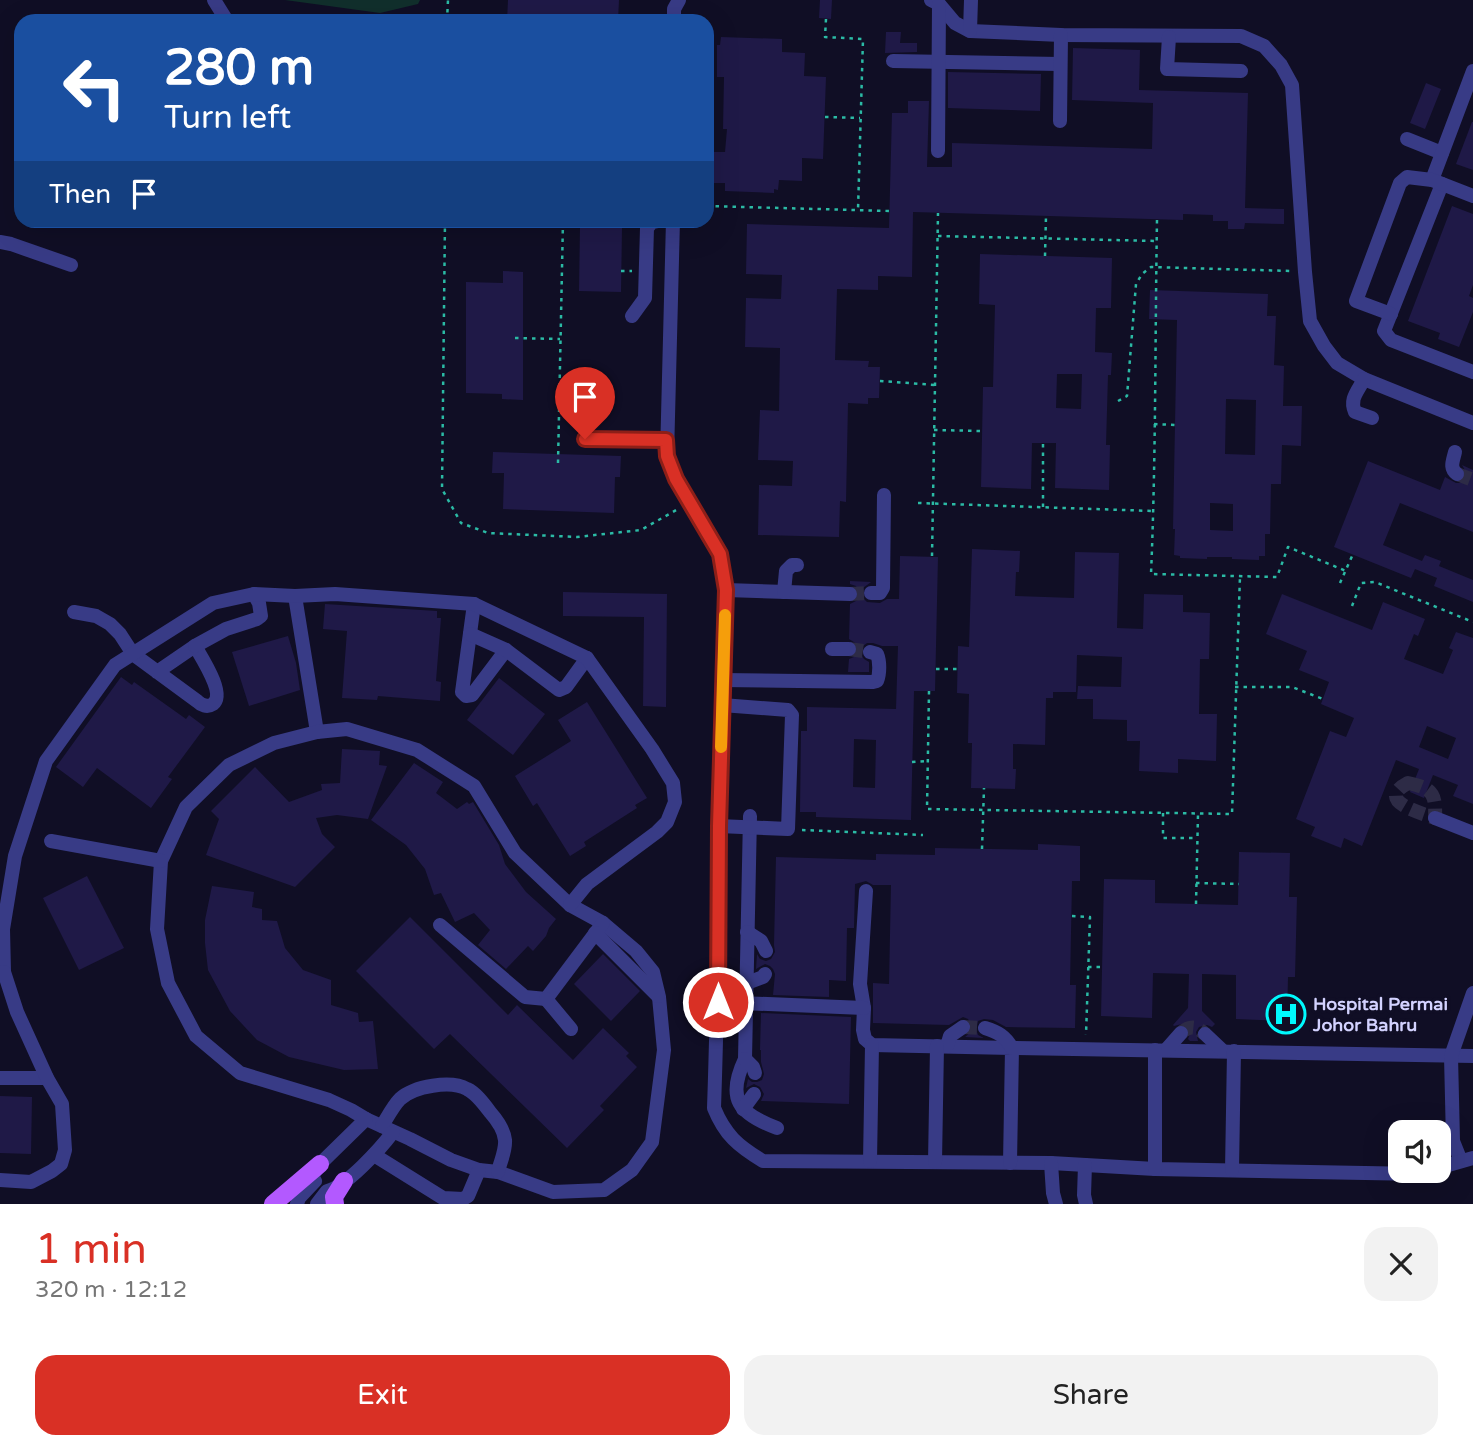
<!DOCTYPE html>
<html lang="en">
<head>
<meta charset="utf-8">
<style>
	body { margin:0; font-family:"Varela Round",sans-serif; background:#f2f2f2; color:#222; height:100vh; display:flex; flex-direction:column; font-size:26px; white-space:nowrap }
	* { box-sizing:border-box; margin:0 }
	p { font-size:23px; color:#767676 }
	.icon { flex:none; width:38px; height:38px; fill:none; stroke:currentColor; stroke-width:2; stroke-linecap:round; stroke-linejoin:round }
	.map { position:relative; height:1204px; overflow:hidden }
	.drawer { display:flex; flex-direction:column; background:#fff; flex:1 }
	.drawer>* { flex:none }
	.banner { position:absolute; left:14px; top:14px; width:700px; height:214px; border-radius:21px; box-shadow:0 7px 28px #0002; background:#1a4fa0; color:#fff; overflow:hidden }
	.buttons { position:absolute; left:1388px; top:1120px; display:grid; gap:14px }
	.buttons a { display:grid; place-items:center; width:63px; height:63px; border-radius:14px; background:#fff; box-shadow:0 7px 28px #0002; font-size:35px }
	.pin { position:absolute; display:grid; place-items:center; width:60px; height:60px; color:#fff; margin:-72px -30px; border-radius:50% 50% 50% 0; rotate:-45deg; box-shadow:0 0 7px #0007 }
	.pin .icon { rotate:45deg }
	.me { position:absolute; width:77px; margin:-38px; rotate:0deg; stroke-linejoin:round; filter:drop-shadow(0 0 5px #0008) }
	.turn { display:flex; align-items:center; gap:24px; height:147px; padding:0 35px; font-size:32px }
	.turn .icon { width:91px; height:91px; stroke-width:2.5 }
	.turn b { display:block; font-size:49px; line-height:60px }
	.then { display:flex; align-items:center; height:66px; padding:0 35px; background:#0003; gap:14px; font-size:26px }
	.round { display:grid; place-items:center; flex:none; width:74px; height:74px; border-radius:21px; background:#f2f2f2 }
	.overview { display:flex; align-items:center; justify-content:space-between; height:119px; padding:0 35px }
	h1 { font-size:42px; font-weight:600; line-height:52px; color:#d93025 }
	.action { display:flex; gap:14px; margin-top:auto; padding:14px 35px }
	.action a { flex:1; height:80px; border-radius:21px; background:#d93025; color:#fff; font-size:28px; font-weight:600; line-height:80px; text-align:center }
	.action a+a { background:#f2f2f2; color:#222 }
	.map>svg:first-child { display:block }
</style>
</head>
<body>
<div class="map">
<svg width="1473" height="1204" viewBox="0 0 1473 1204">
	<rect width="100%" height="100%" fill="#100e25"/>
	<polygon fill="#112f2c" points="285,0 420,0 418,4 380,13"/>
	<g fill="#1f1947" fill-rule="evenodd">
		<polygon points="508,0 619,0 618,21 507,21"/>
		<polygon points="820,0 832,0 831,19 819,18"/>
		<polygon points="886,32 901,32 900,43 917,43 917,52 885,53"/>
		<polygon points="721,37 782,39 782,52 805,53 804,76 826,77 823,159 802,158 802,181 779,180 778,190 774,189 774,193 725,191 725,183 712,183 712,152 725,152 727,129 723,129 724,77 717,77 717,45 720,45"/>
		<polygon points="1073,48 1140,50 1139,90 1248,93 1245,208 1284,209 1284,224 1245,223 1244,229 1228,229 1228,221 1213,221 1213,215 1183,214 1183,220 913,212 912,277 878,276 878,290 837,289 835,360 869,361 868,367 880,367 879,398 868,398 868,404 848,403 846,502 840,501 839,537 758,535 759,485 792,486 793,461 758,460 760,410 779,411 780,348 745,347 746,298 781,299 782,275 746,274 747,224 889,228 892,113 908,113 908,101 929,101 927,167 952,167 952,143 1152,149 1153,103 1072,100"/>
		<polygon points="948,72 1041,74 1040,111 948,108"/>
		<polygon points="1426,83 1441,89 1425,129 1410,123"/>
		<polygon points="1472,122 1473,122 1473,170 1456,164"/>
		<polygon points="1452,206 1473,214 1473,285 1469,296 1473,298 1473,312 1459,347 1438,339 1440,333 1408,321"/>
		<polygon points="580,226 622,227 621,292 579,291"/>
		<path d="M980,254L1112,258L1111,308H1096L1095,352L1112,353L1111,375H1108L1106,445H1110L1109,490L1055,488L1056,443H1032L1031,489L981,487L983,387H993L995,305L979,304ZM1057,374H1082L1081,409L1056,408Z"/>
		<polygon points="503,271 523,272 523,400 502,399 502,394 466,393 466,282 503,283"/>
		<path d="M1150,290L1268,294L1267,316H1276L1274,365L1284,366L1283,406H1302L1301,446L1282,445L1281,484H1271L1270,534H1265V556H1259V560L1232,559V557H1207V559L1180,558V556L1174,555L1175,529H1173L1177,320L1149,319ZM1226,399L1256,400L1255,455L1225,454ZM1210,503L1233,504V531L1210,530Z"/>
		<polygon points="493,452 621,456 620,477 615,477 614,513 503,509 504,473 492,473"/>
		<polygon points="1368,461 1440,490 1445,477 1456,483 1460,483 1464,480 1466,472 1462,465 1473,470 1473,532 1400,503 1383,545 1422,561 1425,555 1441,561 1439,566 1473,580 1473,602 1434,586 1437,578 1415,569 1411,578 1334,547"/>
		<polygon points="972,549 1020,551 1019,572 1016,572 1015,596 1074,598 1075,552 1119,553 1117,628 1143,629 1144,594 1183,595 1183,612 1210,613 1209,659 1200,659 1199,714 1217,714 1216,761 1178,759 1178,773 1139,771 1140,741 1127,741 1127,720 1093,719 1093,699 1077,699 1078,686 1121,687 1122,657 1077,655 1076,692 1053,692 1053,698 1046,698 1045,745 1013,744 1013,769 1016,769 1015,789 971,788 972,743 968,743 969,694 957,693 958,646 969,647"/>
		<path d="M900,556L938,557L935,691H914L911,820L816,817V812H800L801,731H807V707L896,709L898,646H882L873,643H867L863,646L861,654L864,659L869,662V672H848L849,659L854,657L859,650L857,644L849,639L850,604L858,600L860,594L856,586L850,584V581L871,582L863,588L861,592L862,597L867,602L880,603L887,599H899ZM854,739L876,740L875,788L853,787Z"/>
		<polygon points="563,592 667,594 666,707 643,706 644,617 563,616"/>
		<path d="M1282,594L1372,630L1383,602L1425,619L1418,636L1414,634L1404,659L1443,674L1453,650L1449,648L1456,632L1473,638V804L1453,796L1458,785L1433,775L1424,798L1410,792L1419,769L1396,760L1362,846L1344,838L1341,848L1311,836L1315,827L1296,819L1330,731L1346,737L1354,718L1321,704L1329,682L1299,670L1307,651L1266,634ZM1427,726L1456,738L1448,759L1419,747Z"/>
		<polygon points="325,604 437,611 437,618 441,618 436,681 441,682 440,701 378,696 377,700 342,698 347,631 323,629"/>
		<polygon points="288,636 296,663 300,690 249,706 232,652"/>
		<polygon points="121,677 132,685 134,682 186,719 189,715 205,727 168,777 172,779 151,808 97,768 83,787 56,767"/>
		<polygon points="499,678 545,714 513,755 467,720"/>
		<polygon points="587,702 647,798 635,805 637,808 584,842 586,846 570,856 537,803 533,806 515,776 571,741 558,720"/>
		<polygon points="342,749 380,751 379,765 387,766 368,819 337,815 316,818 322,834 335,847 295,887 206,855 219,819 211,811 255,767 289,802 322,790 321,784 340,783"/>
		<polygon points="414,763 443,782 436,793 457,809 467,802 469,804 473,802 499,845 505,864 526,892 556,919 549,928 546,936 533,951 528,946 506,969 478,945 490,930 474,913 455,922 441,893 434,895 425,869 406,845 371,820"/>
		<polygon points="1038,844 1080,846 1080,881 1072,881 1070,985 1076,985 1075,1028 1006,1027 993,1020 984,1019 978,1021 976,1029 978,1035 984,1038 965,1037 971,1032 972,1026 968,1019 963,1017 949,1025 873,1023 873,983 889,984 891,885 873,885 866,881 855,884 854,928 847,928 846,981 829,980 829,997 773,995 775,974 773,969 770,966 765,964 756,969 757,954 760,959 766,961 771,959 775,952 774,945 776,857 876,860 876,854 935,855 935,848 1038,850"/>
		<polygon points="1239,852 1290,853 1289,897 1297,897 1295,977 1288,977 1287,1021 1236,1019 1236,975 1202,974 1202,1011 1215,1024 1212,1027 1207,1025 1199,1027 1196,1032 1198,1041 1190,1041 1188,1039 1190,1034 1188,1026 1182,1024 1174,1026 1173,1025 1188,1008 1189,974 1153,973 1152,1018 1101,1016 1104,879 1155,880 1155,903 1238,905"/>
		<polygon points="87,876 124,948 79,970 43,898"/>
		<polygon points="212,886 254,892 252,907 262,909 262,920 277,921 285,948 303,970 331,980 331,1005 358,1013 359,1022 373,1021 378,1069 344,1070 289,1057 257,1040 230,1011 208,970 205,943 205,920"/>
		<polygon points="410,917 508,1015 517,1005 573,1060 603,1028 629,1053 626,1056 637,1067 600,1106 604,1110 567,1148 450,1034 434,1049 356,971"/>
		<polygon points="603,954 640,991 611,1021 574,984"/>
		<polygon points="761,1013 851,1017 849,1104 761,1101 764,1094 760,1087 754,1084 746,1088 748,1079 752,1082 757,1082 762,1080 764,1074 761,1062 761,1050 760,1050"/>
		<polygon points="0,1096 32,1097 31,1154 0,1153"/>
	</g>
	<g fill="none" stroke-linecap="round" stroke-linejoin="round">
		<g stroke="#2d2b46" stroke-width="14" stroke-dasharray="14 7" stroke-linecap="butt">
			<polyline points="1457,474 1473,480"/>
			<polyline points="850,594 871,593"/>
			<polyline points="849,649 870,652"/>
			<path d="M1408,783C1433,788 1436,794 1435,818C1421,813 1374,801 1408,783Z"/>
			<polyline points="963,1027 985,1028"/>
			<path d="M1181,1033C1190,1025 1196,1026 1205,1034"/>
		</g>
		<g stroke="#2bbaa5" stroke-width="2.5" stroke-dasharray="3.5 5" stroke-linecap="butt">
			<polyline points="826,19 825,37 863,39 858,210"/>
			<polyline points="447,21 448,0"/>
			<polyline points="825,117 860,118"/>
			<polyline points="707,206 890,211"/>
			<polyline points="445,220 442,489 461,523 488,533 577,537 641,530 678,509"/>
			<path d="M1157,220C1155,338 1156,456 1151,574L1277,577L1288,547L1346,571"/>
			<polyline points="938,236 1157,241"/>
			<polyline points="1045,256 1046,216"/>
			<polyline points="621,271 632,271"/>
			<polyline points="515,338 560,339"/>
			<polyline points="880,381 935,385"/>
			<polyline points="1118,401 1127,396 1136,284 1142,274 1151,267 1291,271"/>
			<polyline points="1154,424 1175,425"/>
			<polyline points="934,430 982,431"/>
			<polyline points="558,463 563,220"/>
			<polyline points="918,503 1153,511"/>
			<polyline points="1043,507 1043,443"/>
			<polyline points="932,556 938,213"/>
			<polyline points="1340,583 1353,554"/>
			<polyline points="1352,606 1361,583 1375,582 1473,622"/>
			<polyline points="936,669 958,669"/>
			<polyline points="1235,687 1292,687 1323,699"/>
			<polyline points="929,691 927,809 1232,814 1240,576"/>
			<polyline points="912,762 926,761"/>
			<polyline points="1163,813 1163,838 1197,838"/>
			<polyline points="802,830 923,835"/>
			<polyline points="982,849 984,788"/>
			<polyline points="1196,883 1239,884"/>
			<polyline points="1196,904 1198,814"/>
			<polyline points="1072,916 1090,917 1086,1035"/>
			<polyline points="1088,967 1102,967"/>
		</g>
		<g stroke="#383b86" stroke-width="14">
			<polyline points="214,0 227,21"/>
			<polyline points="931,0 939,4 955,23 970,31 1061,35 1241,36 1264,46 1281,65 1292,85 1305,272 1310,321 1324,346 1337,363 1364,379 1473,423"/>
			<polyline points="674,21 674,9 679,0"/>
			<polyline points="970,31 971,0"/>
			<polyline points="1169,37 1167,69 1241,71"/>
			<polyline points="893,61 1060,64"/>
			<polyline points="1060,121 1061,35"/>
			<polyline points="1407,139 1442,153"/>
			<polyline points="938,151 939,4"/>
			<polyline points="1432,180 1473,71"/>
			<polyline points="1442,184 1384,331 1391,340 1473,372"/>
			<path d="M673,220L667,456L676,479L720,554L726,590C720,763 720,935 714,1108C725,1135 738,1146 763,1161L1051,1163L1155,1169L1419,1174L1429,1171"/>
			<polyline points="0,242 11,244 71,265"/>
			<polyline points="1391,314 1356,301 1400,183 1407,177 1432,180 1473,196"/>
			<polyline points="632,316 645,298 647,228 652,222 663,220"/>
			<path d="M1364,379C1358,391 1349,399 1355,412L1372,418"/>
			<polyline points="585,439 666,440"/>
			<path d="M1455,452C1453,461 1449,468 1457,474"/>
			<polyline points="726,590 850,594"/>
			<polyline points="784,592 786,571 792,565 797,565"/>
			<polyline points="871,593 880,593 883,588 884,495"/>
			<polyline points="295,596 317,732"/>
			<polyline points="474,604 462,692 466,696 472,695 506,650"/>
			<path d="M74,612L96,616L110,624L120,634L133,654L197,701C201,705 207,708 213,704C226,694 201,657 195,646L157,672"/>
			<polyline points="470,634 506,650 559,690 566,687 587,658"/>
			<polyline points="195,646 226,629 257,619 261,616 259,603 254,594"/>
			<polyline points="832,649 849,649"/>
			<path d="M722,680L873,682L877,681C880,674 880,661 877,654L870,652"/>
			<polygon points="347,729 417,750 474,786 515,853 570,905 603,923 636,951 653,972 659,997 664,1050 652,1142 632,1170 604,1190 553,1192 498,1172 479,1170 451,1160 410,1139 366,1119 351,1110 329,1100 240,1073 196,1036 168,983 157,929 161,861 186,807 229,765 274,743 317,732"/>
			<path d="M750,816L745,1059C726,1099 739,1114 777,1128"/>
			<polyline points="1435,818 1473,833"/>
			<polyline points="719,826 788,829 792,715 788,710 722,705"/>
			<polyline points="51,841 161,861"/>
			<polyline points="866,891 860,984 864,1008 863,1030 865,1039 872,1045 1012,1048 1010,1163"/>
			<polyline points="440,925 525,997 546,999 603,923"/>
			<polyline points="747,932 761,941 766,951"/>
			<polyline points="595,933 658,996"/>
			<polyline points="0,971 4,972 3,929 15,856 46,761 115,665 213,603 254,594 295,596 335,594 474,604 587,658 652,749 673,783 675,802 667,822 657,832 587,884 570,905"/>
			<polyline points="747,983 763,977 765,974"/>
			<polyline points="546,999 571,1029"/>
			<polyline points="718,1002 864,1008"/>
			<path d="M985,1028C998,1032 1005,1036 1012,1048L1473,1056"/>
			<polyline points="1205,1034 1223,1051"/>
			<polyline points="947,1046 950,1036 963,1027"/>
			<polyline points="1166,1050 1181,1033"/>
			<polyline points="745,1059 753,1067 755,1073"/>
			<polyline points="0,1078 47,1078"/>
			<polyline points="743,1109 754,1094"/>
			<path d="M382,1126C387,1118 393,1106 400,1099C414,1086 451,1080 467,1089C476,1093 484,1104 490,1112C497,1120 504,1129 505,1140C506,1151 500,1162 498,1172"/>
			<polyline points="374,1155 443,1198 463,1199 468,1196 479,1170"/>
			<polyline points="870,1161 872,1045"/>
			<polyline points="1461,1161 1453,1141 1451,1056 1473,993"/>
			<polyline points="935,1162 937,1046"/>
			<polyline points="1051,1163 1053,1193 1056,1204"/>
			<polyline points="1085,1165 1084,1195 1086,1204"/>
			<polyline points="1438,1168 1473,1158"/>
			<polyline points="1155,1169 1155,1050"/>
			<polyline points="1232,1170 1234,1051"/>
			<polyline points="0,1180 31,1182 52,1171 61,1164 65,1150 62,1104 47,1078 17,1012 4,972"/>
			<polyline points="297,1204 299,1198 315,1181 312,1176 320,1164 366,1119"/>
			<path d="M317,1204L327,1191C346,1187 381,1148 393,1132"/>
		</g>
		<g stroke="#b359ff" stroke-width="18">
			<polyline points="273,1204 320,1164"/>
			<polyline points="335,1204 334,1197 344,1181"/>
		</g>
	</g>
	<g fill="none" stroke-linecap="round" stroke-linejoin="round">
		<defs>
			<polyline id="route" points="585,439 666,440 667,456 676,479 720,554 726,590 719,826 718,1002"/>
		</defs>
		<use href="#route" stroke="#8d1f18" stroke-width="18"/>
		<use href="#route" stroke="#d93025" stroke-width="12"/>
		<polyline stroke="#f59e0b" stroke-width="12" points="721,747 725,615"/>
	</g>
	<defs>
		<symbol id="hospital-ring" viewBox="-11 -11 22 22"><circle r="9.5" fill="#100e25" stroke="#00f9fd" stroke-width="1.5"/><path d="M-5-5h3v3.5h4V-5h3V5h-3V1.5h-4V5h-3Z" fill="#00f9fd"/></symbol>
	</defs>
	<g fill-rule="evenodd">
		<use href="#hospital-ring" x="1264" y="992" width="44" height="44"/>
	</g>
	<g text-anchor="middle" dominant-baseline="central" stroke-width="7" stroke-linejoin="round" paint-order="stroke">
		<g font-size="18" font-weight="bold" fill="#d3d2ff" stroke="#100e25" text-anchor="start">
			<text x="1313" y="1004">Hospital Permai<tspan x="1313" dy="21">Johor Bahru</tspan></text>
		</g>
	</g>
</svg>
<div class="buttons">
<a><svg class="icon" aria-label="sound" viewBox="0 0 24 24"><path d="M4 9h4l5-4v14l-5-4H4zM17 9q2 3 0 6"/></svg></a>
</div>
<div class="pin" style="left:585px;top:439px;background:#d93025"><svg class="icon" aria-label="arrive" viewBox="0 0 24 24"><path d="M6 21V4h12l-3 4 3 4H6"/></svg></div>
<svg class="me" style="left:718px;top:1002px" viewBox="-20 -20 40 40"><circle r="17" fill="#d93025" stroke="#fff" stroke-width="3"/><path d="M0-11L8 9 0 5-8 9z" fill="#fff"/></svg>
<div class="banner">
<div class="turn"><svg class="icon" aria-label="left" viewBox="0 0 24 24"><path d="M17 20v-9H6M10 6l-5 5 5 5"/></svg><div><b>280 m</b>Turn left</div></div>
<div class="then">Then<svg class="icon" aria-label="arrive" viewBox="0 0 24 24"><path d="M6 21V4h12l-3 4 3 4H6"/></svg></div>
</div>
</div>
<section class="drawer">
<div class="overview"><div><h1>1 min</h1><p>320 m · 12:12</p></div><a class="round"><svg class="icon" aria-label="close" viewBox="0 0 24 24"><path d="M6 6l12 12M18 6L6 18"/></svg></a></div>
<div class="action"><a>Exit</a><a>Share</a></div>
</section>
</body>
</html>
